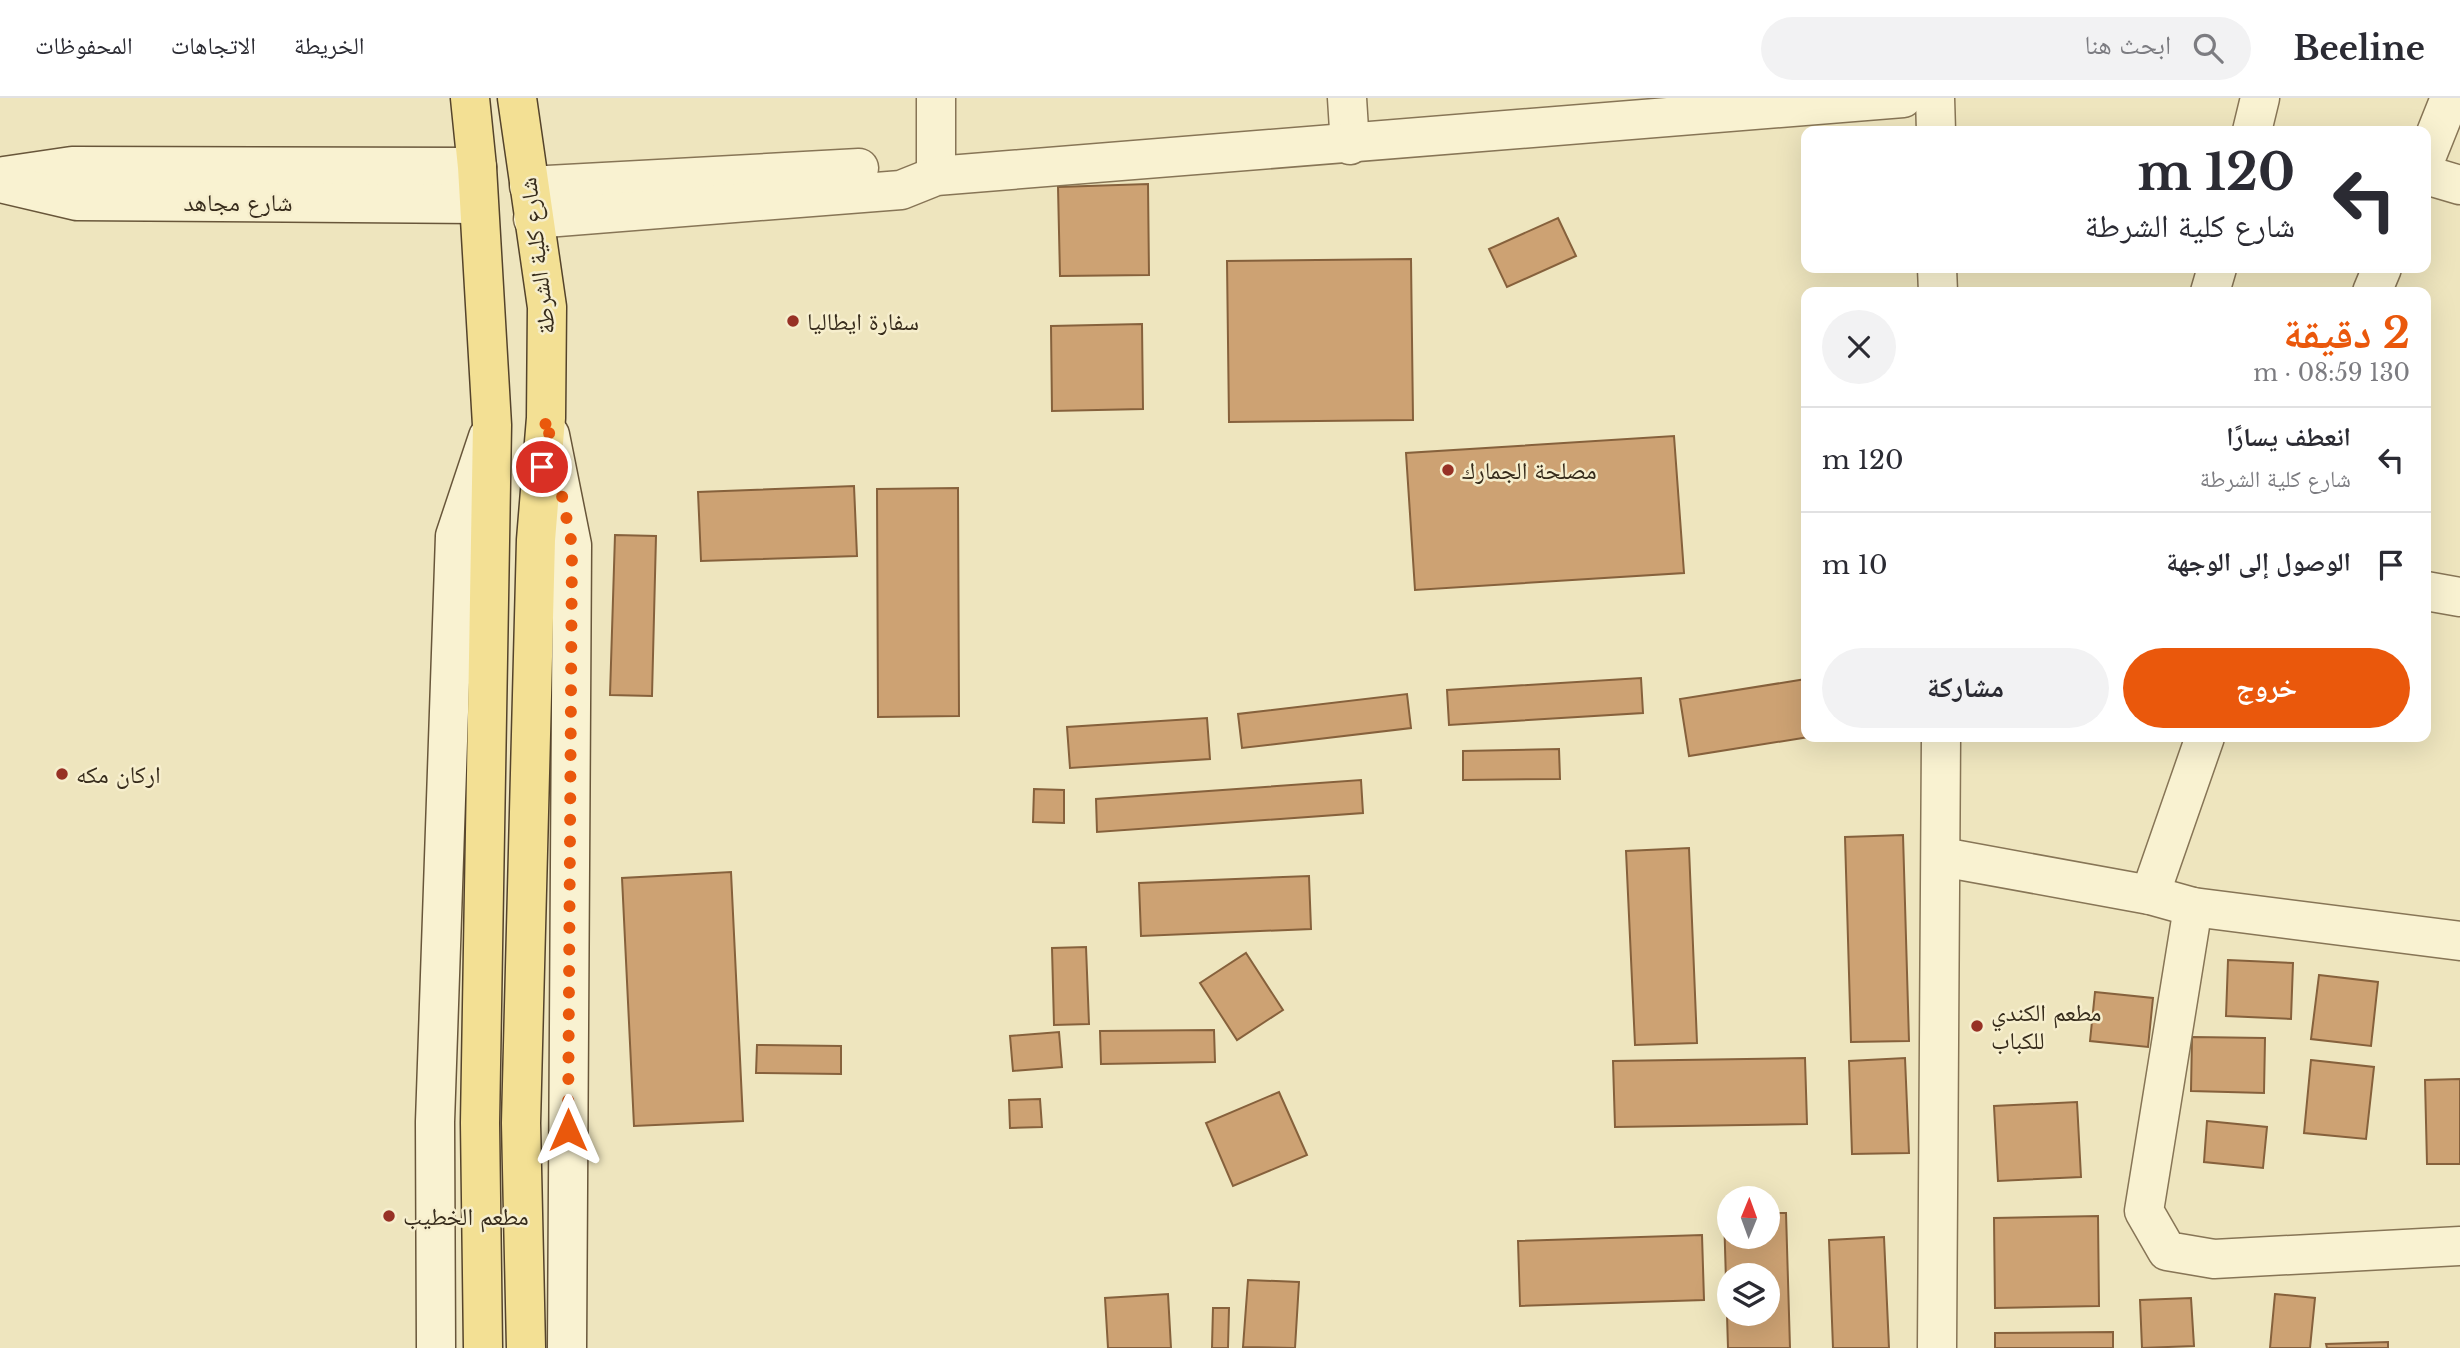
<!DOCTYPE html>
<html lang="ar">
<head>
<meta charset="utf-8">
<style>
	body { margin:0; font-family:"Libre Baskerville","Noto Naskh Arabic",serif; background:#f2f2f3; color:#2b2b33; direction:rtl; height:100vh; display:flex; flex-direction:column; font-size:26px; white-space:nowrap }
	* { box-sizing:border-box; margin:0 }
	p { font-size:23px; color:#7c7c81 }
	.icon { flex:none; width:38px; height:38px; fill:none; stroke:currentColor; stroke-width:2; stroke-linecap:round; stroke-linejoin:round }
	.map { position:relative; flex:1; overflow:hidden; direction:ltr }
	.drawer { position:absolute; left:1801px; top:189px; width:630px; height:455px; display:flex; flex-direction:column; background:#fff; border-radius:14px; box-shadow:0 7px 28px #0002; direction:rtl }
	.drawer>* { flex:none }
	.banner { position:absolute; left:1801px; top:28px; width:630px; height:147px; border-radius:14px; box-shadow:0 7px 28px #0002; direction:rtl; background:#fff; color:#2b2b33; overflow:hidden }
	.needle { width:46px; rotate:1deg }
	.buttons { position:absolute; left:1717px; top:1088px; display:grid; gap:14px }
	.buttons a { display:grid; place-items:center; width:63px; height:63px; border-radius:50%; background:#fff; box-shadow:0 7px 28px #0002; font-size:35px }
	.pin { position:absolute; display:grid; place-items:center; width:60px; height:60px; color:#fff; margin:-30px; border:4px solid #fff; border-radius:50%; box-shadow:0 2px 7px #0007 }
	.me { position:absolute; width:77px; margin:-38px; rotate:0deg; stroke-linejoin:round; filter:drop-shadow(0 0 5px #0008) }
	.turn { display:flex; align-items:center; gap:24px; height:147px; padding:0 21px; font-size:32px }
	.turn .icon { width:91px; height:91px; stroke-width:2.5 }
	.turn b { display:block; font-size:49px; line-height:60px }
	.round { display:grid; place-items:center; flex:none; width:74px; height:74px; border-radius:37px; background:#f2f2f3 }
	.overview { display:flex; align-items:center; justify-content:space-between; height:119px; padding:0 21px }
	h1 { font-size:42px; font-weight:800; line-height:52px; color:#ea580c }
	.action { display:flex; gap:14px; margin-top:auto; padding:14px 21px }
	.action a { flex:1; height:80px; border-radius:42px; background:#ea580c; color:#fff; font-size:28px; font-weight:800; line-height:80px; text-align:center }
	.action a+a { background:#f2f2f3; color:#2b2b33 }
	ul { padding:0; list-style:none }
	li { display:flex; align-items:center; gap:21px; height:105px; padding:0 21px; border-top:2px solid #e1e1e2 }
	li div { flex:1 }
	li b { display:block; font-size:26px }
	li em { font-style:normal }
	header { display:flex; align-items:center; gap:42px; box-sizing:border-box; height:98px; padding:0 35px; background:#fff; border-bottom:2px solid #e1e1e2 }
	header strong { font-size:33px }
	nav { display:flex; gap:38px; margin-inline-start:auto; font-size:24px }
	.search { width:490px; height:63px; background:#f2f2f3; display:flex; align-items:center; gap:18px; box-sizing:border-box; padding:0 24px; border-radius:38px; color:#7c7c81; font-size:26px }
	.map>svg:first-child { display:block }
</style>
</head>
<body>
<header>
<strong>Beeline</strong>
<div class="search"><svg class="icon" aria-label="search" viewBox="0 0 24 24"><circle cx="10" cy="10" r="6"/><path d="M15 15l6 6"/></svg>ابحث هنا</div>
<nav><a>الخريطة</a><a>الاتجاهات</a><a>المحفوظات</a></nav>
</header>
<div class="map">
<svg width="2460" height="1250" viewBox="0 0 2460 1250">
	<rect width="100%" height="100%" fill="#eee5be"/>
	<g fill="#cda273" stroke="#86613c" stroke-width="2" fill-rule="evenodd">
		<polygon points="1148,86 1149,177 1060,178 1058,89"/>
		<polygon points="1558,120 1576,158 1507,189 1489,151"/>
		<polygon points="1411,161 1413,322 1229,324 1227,163"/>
		<polygon points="1142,226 1143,311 1052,313 1051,228"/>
		<polygon points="1674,338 1684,475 1415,492 1406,355"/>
		<polygon points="854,388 857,458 701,463 698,394"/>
		<polygon points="958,390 959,618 878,619 877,391"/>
		<polygon points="615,437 656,438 652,598 610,597"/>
		<polygon points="1641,580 1643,615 1449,627 1447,592"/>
		<polygon points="1806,581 1806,639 1809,639 1689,658 1680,601"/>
		<polygon points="1407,596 1411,630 1242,650 1238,616"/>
		<polygon points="1207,620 1210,661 1070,670 1067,629"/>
		<polygon points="1559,651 1560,681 1463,682 1463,653"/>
		<polygon points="1361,682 1363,715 1097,734 1096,701"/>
		<polygon points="1034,691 1064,692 1064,725 1033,724"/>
		<polygon points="1903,737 1909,943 1851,944 1845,739"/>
		<polygon points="1689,750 1697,945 1635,947 1626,753"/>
		<polygon points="731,774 743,1023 634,1028 622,780"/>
		<polygon points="1309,778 1311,831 1141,838 1139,785"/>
		<polygon points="1086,849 1089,926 1054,927 1052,850"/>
		<polygon points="1246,855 1283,912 1237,942 1200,885"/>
		<polygon points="2228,862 2293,865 2291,921 2226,918"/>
		<polygon points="2319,877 2378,884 2371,948 2311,941"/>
		<polygon points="2095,894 2153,900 2148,949 2090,943"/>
		<polygon points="1214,932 1215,964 1101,966 1100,933"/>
		<polygon points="1059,934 1062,969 1013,973 1010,938"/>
		<polygon points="2192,939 2265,940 2264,995 2191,993"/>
		<polygon points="757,947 841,948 841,976 756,975"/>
		<polygon points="1805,960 1807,1026 1615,1029 1613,963"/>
		<polygon points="1905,960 1909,1055 1852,1056 1849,963"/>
		<polygon points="2311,962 2374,969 2366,1041 2304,1035"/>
		<polygon points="2460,981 2460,1066 2427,1066 2425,982"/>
		<polygon points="1279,994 1307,1057 1233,1088 1206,1025"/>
		<polygon points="1040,1001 1042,1029 1010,1030 1009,1002"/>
		<polygon points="2077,1004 2081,1079 1998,1083 1994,1008"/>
		<polygon points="2207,1023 2267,1029 2263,1070 2204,1064"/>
		<path d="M1768,1115H1786L1790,1250H1728L1724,1116H1729V1139H1768ZM1729,1178H1768V1216H1729Z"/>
		<polygon points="2098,1118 2099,1208 1995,1210 1994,1120"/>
		<polygon points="1702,1137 1704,1202 1520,1208 1518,1143"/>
		<polygon points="1884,1139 1889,1250 1833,1250 1829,1142"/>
		<polygon points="1248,1182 1299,1184 1295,1250 1243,1249"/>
		<polygon points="1168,1196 1171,1250 1108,1250 1105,1200"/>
		<polygon points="2275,1196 2315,1200 2310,1250 2270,1250"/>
		<polygon points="2191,1200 2194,1248 2142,1250 2140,1202"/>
		<polygon points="1213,1210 1229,1210 1228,1250 1212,1250"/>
		<polygon points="2113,1234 2113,1250 1995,1250 1995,1235"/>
		<polygon points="2388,1244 2388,1250 2327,1250 2326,1246"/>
	</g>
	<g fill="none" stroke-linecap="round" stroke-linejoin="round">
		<defs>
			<g id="street">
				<polyline points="1347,0 1350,47"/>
				<polyline points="1935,0 1936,33"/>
				<polyline points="2252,33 2260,0"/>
				<polyline points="2426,60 2450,0"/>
				<polyline points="2426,77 2460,87"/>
				<polyline points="936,78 936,0"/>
				<polyline points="529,88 859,70"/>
				<polyline points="533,121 901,92 936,78 1903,0"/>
				<polyline points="1937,170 1938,194"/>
				<polyline points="2210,194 2217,170"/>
				<polyline points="2372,194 2382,170"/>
				<polyline points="2426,493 2460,499"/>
				<polyline points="1942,759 2150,797 2193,809 2460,843"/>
				<polyline points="2150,797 2205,639"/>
				<polyline points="2193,809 2144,1113 2167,1153 2214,1161 2460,1148"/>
				<polyline points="1937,1250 1941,639"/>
			</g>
			<g id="secondary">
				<polyline points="4,78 72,68 477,69"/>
				<polyline points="0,85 77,103 478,106"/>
				<polyline points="550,337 572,447 567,1250"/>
				<polyline points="436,1250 435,1024 455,438 488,339"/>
			</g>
			<g id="primary">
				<polyline points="470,0 477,69 492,327 480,1025 483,1250"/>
				<polyline points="517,0 547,209 546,320 536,442 521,1025 526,1250"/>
			</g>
		</defs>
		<use href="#street" stroke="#877556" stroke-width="41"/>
		<use href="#secondary" stroke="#68563a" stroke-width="41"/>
		<use href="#primary" stroke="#54432b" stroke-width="41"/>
		<use href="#street" stroke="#f9f2d1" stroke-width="38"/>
		<use href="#secondary" stroke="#f9f2d1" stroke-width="38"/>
		<use href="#primary" stroke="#f3e094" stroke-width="38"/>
	</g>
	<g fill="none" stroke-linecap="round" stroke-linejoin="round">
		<polyline stroke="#ea580c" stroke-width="12" stroke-dasharray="0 21.6" points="542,369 546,320 572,447 568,1032"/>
	</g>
	<g fill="#973125" stroke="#f6eecd" stroke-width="2.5">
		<circle cx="793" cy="223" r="7"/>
		<circle cx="1448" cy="372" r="7"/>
		<circle cx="62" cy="676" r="7"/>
		<circle cx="1977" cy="928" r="7"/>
		<circle cx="389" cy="1118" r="7"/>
	</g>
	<g text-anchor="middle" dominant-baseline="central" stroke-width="5" stroke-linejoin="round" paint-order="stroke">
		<g font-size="24" fill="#362b1b" stroke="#f6eecd">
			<text x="238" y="104">شارع مجاهد</text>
			<text transform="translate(537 158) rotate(-97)">شارع كلية الشرطة</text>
		</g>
		<g font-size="24" fill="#362b1b" stroke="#f6eecd" text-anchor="start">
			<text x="807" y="223">سفارة ايطاليا</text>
			<text x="1462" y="372">مصلحة الجمارك</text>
			<text x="76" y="676">اركان مكه</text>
			<text x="1991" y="914">مطعم الكندي<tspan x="1991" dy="28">للكباب</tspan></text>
			<text x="403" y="1118">مطعم الخطيب</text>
		</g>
	</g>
</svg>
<div class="buttons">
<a><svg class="needle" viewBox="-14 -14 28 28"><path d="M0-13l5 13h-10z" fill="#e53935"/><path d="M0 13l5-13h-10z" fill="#7c7c81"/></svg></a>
<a><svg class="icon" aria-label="layers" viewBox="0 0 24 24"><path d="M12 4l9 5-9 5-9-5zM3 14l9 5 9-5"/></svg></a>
</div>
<div class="pin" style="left:542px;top:369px;background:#d93025"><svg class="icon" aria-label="arrive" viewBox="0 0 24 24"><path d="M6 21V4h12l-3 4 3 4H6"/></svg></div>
<svg class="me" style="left:568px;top:1032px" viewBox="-20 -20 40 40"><path d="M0-17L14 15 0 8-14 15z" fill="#ea580c" stroke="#fff" stroke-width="4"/></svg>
<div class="banner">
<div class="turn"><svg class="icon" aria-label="left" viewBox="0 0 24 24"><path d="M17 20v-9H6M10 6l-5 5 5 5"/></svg><div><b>120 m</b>شارع كلية الشرطة</div></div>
</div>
<section class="drawer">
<div class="overview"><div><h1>2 دقيقة</h1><p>130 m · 08:59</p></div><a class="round"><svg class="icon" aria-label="close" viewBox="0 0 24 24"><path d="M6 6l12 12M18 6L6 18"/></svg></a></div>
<ul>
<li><svg class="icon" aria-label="left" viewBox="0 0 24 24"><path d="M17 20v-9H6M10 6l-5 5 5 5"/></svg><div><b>انعطف يسارًا</b><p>شارع كلية الشرطة</p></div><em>120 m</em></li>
<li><svg class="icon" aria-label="arrive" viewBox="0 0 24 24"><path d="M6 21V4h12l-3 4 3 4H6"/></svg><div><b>الوصول إلى الوجهة</b></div><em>10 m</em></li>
</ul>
<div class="action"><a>خروج</a><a>مشاركة</a></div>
</section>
</div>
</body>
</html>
